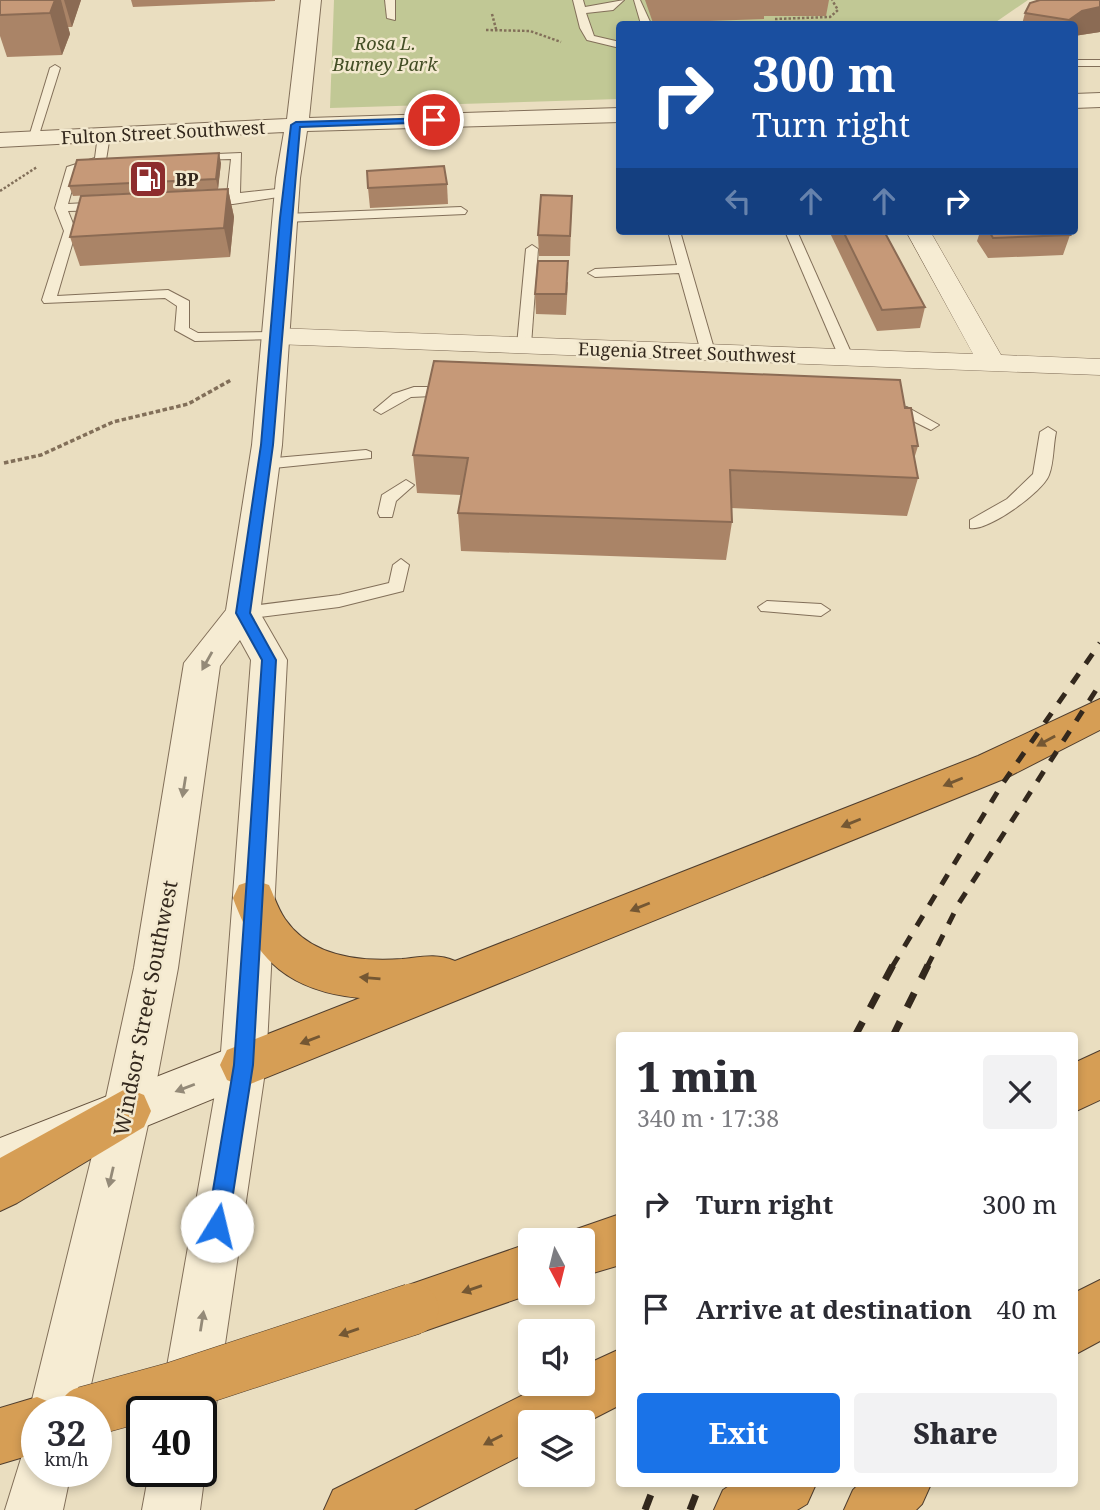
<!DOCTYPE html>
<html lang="en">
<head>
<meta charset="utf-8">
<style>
	body { margin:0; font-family:"Noto Serif",serif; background:#f2f2f3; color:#2b2b33; height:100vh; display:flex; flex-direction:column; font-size:26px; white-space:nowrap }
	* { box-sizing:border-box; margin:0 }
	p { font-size:23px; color:#7c7c81 }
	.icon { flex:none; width:38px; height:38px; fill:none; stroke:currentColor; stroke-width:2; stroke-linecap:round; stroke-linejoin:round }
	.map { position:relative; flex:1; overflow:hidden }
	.details { position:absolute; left:616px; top:1032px; width:462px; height:455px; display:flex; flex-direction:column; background:#fff; border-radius:7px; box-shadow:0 4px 10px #0003 }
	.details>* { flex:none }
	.banner { position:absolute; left:616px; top:21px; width:462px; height:214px; border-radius:7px; box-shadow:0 4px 10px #0003; background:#1a4fa0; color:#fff; overflow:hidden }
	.needle { width:46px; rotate:173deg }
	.fabs { position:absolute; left:518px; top:1228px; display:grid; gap:14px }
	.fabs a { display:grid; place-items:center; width:77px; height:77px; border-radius:7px; background:#fff; box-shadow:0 4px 10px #0003; font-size:35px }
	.speed { position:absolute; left:21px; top:1396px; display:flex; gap:14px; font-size:35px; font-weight:700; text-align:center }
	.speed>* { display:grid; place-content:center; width:91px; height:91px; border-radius:50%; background:#fff; box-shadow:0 4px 10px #0003; line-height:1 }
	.speed small { font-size:18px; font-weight:400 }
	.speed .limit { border:4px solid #111; border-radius:10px; background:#fff; color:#111 }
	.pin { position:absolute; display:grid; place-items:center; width:60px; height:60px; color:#fff; margin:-30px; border:4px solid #fff; border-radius:50%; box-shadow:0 2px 7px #0007 }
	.me { position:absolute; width:77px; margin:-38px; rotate:9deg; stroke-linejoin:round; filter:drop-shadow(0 0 5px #0008) }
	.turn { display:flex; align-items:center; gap:24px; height:147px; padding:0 21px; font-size:32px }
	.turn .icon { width:91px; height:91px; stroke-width:2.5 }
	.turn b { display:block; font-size:49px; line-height:60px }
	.lanes { display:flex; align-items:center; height:66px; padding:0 21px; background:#0003; justify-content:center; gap:35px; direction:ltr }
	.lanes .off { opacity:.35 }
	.round { display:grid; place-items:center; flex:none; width:74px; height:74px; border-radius:7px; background:#f2f2f3 }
	.head { display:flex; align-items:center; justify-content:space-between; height:119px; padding:0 21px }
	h1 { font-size:42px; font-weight:800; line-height:52px }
	.action { display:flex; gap:14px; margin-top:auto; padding:14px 21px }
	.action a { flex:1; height:80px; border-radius:7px; background:#1a73e8; color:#fff; font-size:28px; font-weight:800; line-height:80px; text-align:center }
	.action a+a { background:#f2f2f3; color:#2b2b33 }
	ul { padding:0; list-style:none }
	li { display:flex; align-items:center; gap:21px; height:105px; padding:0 21px }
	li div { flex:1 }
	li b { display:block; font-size:26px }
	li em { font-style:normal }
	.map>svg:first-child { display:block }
</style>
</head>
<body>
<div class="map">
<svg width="1100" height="1510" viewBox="0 0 1100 1510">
	<rect width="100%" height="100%" fill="#eadec0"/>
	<polygon fill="#c1c895" points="334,0 1028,0 993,24 620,24 619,99 330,108"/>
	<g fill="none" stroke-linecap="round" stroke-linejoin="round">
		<defs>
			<g id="service">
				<polygon points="385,0 395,0 395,20 387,18"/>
				<polygon points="573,0 583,0 585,7 624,0 613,10 586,13 594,36 620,42 620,48 587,40 580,28"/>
				<polygon points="634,0 640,0 651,24 641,24"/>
				<rect x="1074" y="60" width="26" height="6"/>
				<polygon points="55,65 60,68 38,138 28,140 50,68"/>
				<polygon points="104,132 110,135 106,160 78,169 68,204 104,202 110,206 104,210 68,211 76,231 57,296 168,290 189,301 189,328 198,333 274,332 279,333 279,339 195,341 175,330 177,306 165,298 44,303 42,300 64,231 55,208 67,167 95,158 98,135"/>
				<polygon points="241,153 240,193 287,188 293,192 291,195 233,204 200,204 200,198 227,195 231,159 196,160 190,157 192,155"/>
				<polygon points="461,207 467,211 465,214 285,222 279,218 285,214"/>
				<polygon points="668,231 680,231 715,352 713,355 708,356 701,352 679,273 595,277 588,273 595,269 677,265"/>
				<polygon points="785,231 797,231 853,357 851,360 841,360 839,357"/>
				<polygon points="532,245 538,249 531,345 524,349 517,345 526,249"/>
				<polygon points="414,387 454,387 461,391 454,395 411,397 381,414 374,410 393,394"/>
				<polygon points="890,406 907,407 939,425 931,430 899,414 885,413 883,410"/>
				<path d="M1048,427L1056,432C1053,446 1054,462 1049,475C1043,492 987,532 970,528V520L1007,499L1033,474L1040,432Z"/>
				<polygon points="366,450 371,452 371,458 264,469 256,464 264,459"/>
				<polygon points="406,480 414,485 396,501 392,517 380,517 378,513 382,495"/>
				<polygon points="401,559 409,565 403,591 339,607 243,619 234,613 243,607 339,595 389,583 393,565"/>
				<polygon points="767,601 821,604 830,610 821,616 761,611 758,607"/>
			</g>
			<polygon id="minor" points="906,231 930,231 1001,355 1100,359 1100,375 274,344 265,342 261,336 265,330 274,328 973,354"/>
			<g id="tertiary">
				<polygon points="301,0 321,0 309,118 620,108 620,122 307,131 300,178 282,445 260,613 287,660 266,1065 215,1412 207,1432 201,1434 201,1412 159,1412 220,1065 251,660 240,640 220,666 178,968 151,1111 85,1412 37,1412 37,1430 29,1412 103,1111 134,968 184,663 226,610 252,445 276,178 284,132 0,147 0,133 287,119"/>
				<polygon points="1100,93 1100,107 1074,108 1074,94"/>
				<polygon points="37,1446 37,1472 71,1472 63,1510 5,1510 23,1452"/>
				<polygon points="201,1462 205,1472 200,1510 142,1510 149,1472 201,1472"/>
			</g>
			<polygon id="secondary" points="243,1043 259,1050 266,1065 259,1080 0,1186 0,1138"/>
			<g id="motorway">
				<path d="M1100,699V730L1006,778L243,1087L227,1080L220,1065L227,1050L360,998C291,991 256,962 233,898L239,885L254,880L269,885C274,896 278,909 285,919C311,957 360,962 402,959C421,957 437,953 455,961L978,756Z"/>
				<polygon points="1100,1051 1100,1100 1074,1112 1074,1063"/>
				<polygon points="127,1088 144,1095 151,1111 144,1127 17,1203 0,1211 0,1158"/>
				<polygon points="620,1214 620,1265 583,1276 583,1241 562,1241 565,1233"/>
				<polygon points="530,1243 530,1293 534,1293 413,1335 394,1328 387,1309 394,1290"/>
				<polygon points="1100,1280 1100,1341 1074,1355 1074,1293"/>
				<polygon points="620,1349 620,1405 583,1424 530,1423 530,1451 414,1510 324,1510 333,1490 545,1384 583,1384 583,1366"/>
				<polygon points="37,1397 57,1405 60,1412 37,1412 37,1453 0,1464 0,1408"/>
				<polygon points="732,1484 816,1484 807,1504 797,1510 714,1510 723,1490"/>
				<polygon points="859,1484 931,1484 922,1504 916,1510 844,1510 853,1490"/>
			</g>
		</defs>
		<use href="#service" stroke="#826f59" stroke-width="2"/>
		<use href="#minor" stroke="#826f59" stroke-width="1"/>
		<use href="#tertiary" stroke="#826f59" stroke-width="2"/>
		<use href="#secondary" stroke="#64513d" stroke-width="2"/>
		<use href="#motorway" stroke="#503e2e" stroke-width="2"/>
		<g stroke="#826f59" stroke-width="2.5" stroke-dasharray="2.5 2" stroke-linecap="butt">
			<polyline points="492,14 496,29"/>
			<polyline points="775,19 830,17 838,10 832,0"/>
			<polyline points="486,30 530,31 561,42"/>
			<polyline points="0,191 37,167"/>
		</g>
		<polyline stroke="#826f59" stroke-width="3.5" stroke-dasharray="4.5 2.5" stroke-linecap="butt" points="4,463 41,455 113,422 188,404 231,380"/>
		<use href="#service" fill="#f6ecd3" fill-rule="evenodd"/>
		<use href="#minor" fill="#f6ecd3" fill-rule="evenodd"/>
		<use href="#tertiary" fill="#f6ecd3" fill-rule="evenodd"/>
		<use href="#secondary" fill="#f6ecd3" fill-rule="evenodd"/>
		<use href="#motorway" fill="#d69e55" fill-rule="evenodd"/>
		<g stroke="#33281d" stroke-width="5" stroke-dasharray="12 12" stroke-linecap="butt">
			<polyline points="892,967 1001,786 1100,643"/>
			<polyline points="927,967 959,903 1100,684"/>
		</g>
		<g stroke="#33281d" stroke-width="7" stroke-dasharray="16 16" stroke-linecap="butt">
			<polyline points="855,1036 893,965"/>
			<polyline points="893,1036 928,965"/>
			<polyline points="645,1510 655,1484"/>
			<polyline points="690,1510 700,1484"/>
		</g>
		<defs>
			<polyline id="motorway-bridge" points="85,1412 176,1387 413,1309"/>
		</defs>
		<use href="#motorway-bridge" stroke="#503e2e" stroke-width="52" stroke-linecap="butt"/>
		<use href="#motorway-bridge" stroke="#d69e55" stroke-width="51"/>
	</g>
	<g fill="#aa8467">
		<polygon points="0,0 81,0 72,27 68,27 70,34 62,55 7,57 0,36"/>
		<polygon points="131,0 275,0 275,1 133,7"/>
		<polygon points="645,0 829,0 826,16 764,16 764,19 653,23"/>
		<polygon points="1030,3 1100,32 1074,36 1074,24 1022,24 1025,13"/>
		<polygon points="221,163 218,189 73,196 69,186"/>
		<polygon points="447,184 448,204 370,208 368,188"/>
		<polygon points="228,189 234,217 230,257 80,266 70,237"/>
		<polygon points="572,196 570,256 539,256 538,235"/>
		<polygon points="829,231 884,231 925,307 920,328 877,331"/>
		<polygon points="977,231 1067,231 1070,235 1063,255 988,258 977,241 979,235"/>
		<polygon points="568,282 566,315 536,314 535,294"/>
		<polygon points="905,408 918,446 914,459 918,478 907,516 731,508 732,522 726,560 461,551 458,513 461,495 417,493 413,455"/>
	</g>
	<g fill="#8b6b54">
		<polygon points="55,0 61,0 70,34 62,55 50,13"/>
		<polygon points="64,0 81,0 72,27"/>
		<polygon points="1100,7 1100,32 1074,36 1074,24 1068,24 1069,20 1082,11"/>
		<polygon points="219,153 221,163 218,189 216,179"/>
		<polygon points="228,189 234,217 230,257 224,228"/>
	</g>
	<g fill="#c69978" stroke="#8b6b54" stroke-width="2">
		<polygon points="0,0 55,0 50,13 0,15"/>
		<polygon points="1040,0 1100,0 1100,7 1082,11 1069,20 1025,13 1030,3"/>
		<polygon points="219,153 216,179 69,186 77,160"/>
		<polygon points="444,166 447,184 368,188 367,171"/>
		<polygon points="228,189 224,228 70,237 81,196"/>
		<polygon points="541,195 572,196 570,236 538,235"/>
		<polygon points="843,231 884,231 925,307 882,310"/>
		<polygon points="989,231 1067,231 1070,235 993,238"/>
		<polygon points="538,261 568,261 566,294 535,294"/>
		<polygon points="434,361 900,380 905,408 911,408 918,446 912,446 918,478 730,470 732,522 458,513 468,458 413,455"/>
	</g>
	<defs><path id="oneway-solid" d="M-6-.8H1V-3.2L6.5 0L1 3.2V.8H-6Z" transform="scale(1.75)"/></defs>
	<g fill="#948a78">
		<use href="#oneway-solid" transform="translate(207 661) rotate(119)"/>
		<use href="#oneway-solid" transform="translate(184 787) rotate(99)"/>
		<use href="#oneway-solid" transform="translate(185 1088) rotate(159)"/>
		<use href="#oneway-solid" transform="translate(111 1177) rotate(103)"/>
		<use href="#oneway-solid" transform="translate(202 1321) rotate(-81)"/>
	</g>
	<g fill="#745733">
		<use href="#oneway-solid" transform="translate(1046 741) rotate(151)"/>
		<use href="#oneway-solid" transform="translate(953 782) rotate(158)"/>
		<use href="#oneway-solid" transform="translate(851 823) rotate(158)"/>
		<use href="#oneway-solid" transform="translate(640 907) rotate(158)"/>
		<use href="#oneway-solid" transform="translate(370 978) rotate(-175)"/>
		<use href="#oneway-solid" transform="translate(310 1040) rotate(159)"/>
		<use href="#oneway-solid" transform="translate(472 1289) rotate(161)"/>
		<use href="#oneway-solid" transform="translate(349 1332) rotate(161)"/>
		<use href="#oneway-solid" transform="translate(493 1440) rotate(153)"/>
	</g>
	<polygon fill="#1a73e8" stroke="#114b97" stroke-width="2" points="434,118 437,122 300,127 273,445 250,613 276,660 253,1065 228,1226 225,1233 217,1236 210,1233 207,1226 234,1065 262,660 236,613 261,445 280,218 291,125 296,122"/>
	<defs>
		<symbol id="fuel-square" viewBox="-11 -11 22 22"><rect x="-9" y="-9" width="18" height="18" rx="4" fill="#8d2d2d" stroke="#f3e9cf"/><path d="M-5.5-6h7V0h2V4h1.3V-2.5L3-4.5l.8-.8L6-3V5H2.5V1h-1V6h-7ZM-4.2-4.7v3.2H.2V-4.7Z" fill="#fff"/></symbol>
	</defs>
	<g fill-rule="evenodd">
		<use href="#fuel-square" x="126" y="157" width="44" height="44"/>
	</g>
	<g text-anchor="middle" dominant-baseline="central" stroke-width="5" stroke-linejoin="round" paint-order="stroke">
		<g font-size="18" font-style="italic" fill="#434e25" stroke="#f3e9cf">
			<text x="385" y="43">Rosa L.<tspan x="385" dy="21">Burney Park</tspan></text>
		</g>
		<g font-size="18" fill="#33281d" stroke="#f3e9cf">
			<text transform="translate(163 132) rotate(-3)">Fulton Street Southwest</text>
			<text transform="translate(687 352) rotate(2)">Eugenia Street Southwest</text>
		</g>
		<g font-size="18" font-weight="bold" fill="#33281d" stroke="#f3e9cf" text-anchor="start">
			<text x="175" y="179">BP</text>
		</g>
		<g font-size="21" fill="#33281d" stroke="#f3e9cf">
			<text transform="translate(145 1008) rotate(-79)">Windsor Street Southwest</text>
		</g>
	</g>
</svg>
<div class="fabs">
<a><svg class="needle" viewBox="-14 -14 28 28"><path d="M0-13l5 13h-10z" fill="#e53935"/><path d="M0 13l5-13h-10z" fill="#7c7c81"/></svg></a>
<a><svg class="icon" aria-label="sound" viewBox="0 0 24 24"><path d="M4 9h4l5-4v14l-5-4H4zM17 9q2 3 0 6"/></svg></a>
<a><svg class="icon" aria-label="layers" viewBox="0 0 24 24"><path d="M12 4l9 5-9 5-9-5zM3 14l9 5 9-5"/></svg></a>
</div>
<div class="speed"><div>32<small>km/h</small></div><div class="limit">40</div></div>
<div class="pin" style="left:434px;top:120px;background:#d93025"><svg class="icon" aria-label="arrive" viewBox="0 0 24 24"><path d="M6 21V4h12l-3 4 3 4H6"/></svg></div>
<svg class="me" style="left:217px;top:1226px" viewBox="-20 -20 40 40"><circle r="19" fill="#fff"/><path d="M0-13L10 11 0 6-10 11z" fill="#1a73e8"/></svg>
<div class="banner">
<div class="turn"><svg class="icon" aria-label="right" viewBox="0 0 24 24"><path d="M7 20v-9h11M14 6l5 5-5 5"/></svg><div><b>300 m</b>Turn right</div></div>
<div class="lanes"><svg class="icon off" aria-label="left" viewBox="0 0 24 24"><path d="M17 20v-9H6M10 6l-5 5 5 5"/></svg><svg class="icon off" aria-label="ahead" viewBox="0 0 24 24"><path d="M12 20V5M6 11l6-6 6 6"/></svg><svg class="icon off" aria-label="ahead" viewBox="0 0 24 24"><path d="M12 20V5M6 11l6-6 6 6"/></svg><svg class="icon" aria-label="right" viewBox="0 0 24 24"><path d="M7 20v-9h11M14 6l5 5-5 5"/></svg></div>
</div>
<section class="details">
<div class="head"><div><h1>1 min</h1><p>340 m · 17:38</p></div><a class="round"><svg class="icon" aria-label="close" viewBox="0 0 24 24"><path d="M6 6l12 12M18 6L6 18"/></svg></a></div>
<ul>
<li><svg class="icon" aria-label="right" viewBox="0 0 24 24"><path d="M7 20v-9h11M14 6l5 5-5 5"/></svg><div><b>Turn right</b></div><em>300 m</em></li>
<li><svg class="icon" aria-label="arrive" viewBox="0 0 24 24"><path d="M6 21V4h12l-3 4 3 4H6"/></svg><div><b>Arrive at destination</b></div><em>40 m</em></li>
</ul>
<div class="action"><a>Exit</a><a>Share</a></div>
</section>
</div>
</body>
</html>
